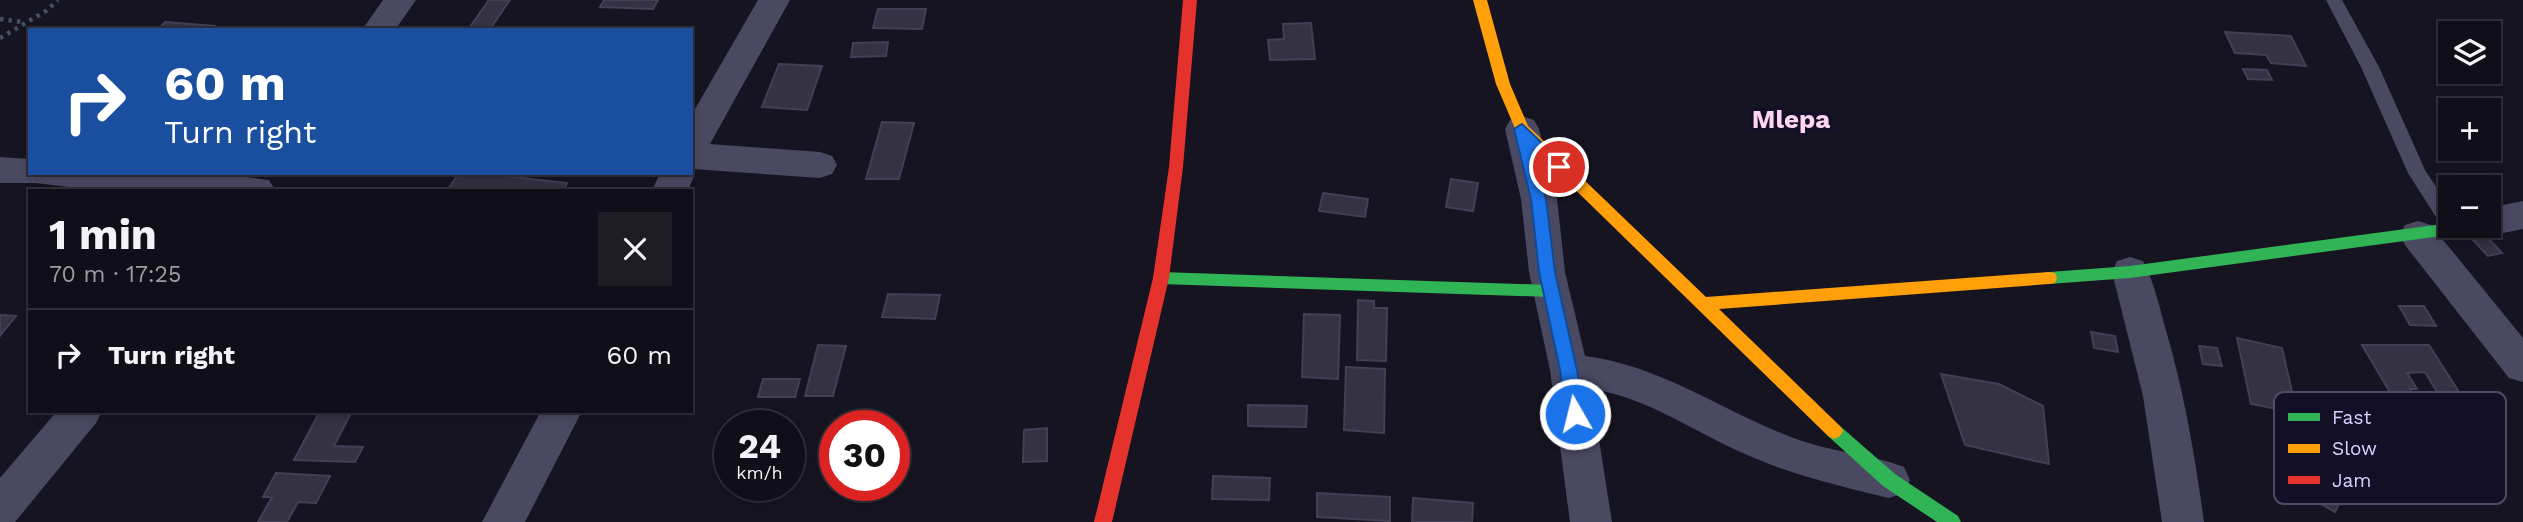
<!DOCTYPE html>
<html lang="en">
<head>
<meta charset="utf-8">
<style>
	body { margin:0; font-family:"Work Sans",sans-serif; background:#1e1d26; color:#f1f3f6; height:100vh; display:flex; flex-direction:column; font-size:26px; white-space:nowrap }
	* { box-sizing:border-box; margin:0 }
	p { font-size:23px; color:#9c9ca2 }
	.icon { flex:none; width:38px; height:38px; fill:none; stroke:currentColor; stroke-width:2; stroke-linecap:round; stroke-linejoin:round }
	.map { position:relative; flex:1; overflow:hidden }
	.sheet { position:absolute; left:28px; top:189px; width:665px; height:224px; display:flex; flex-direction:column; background:#100f19; border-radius:0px; box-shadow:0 4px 10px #0003,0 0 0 2px #302f38 }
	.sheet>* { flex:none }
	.hud { position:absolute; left:28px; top:28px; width:665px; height:147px; border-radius:0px; box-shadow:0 4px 10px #0003,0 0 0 2px #302f38; background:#1a4fa0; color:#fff; overflow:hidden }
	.fabs { position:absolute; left:2438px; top:21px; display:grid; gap:14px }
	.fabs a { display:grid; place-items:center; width:63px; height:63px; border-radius:0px; background:#100f19; box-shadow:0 4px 10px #0003,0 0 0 2px #302f38; font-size:35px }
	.speed { position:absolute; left:714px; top:410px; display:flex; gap:14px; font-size:35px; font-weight:700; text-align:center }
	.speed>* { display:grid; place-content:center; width:91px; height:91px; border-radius:50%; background:#100f19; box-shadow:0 4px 10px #0003,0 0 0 2px #302f38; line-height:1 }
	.speed small { font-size:18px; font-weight:400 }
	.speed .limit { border:10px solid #d22; background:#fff; color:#111 }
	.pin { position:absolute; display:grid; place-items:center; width:60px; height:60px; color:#fff; margin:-30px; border:4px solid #fff; border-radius:50%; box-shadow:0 2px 7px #0007 }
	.me { position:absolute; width:77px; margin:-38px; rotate:352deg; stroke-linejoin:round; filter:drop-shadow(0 0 5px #0008) }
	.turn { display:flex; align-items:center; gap:24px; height:147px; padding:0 21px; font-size:32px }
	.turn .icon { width:91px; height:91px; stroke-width:2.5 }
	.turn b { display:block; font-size:49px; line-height:60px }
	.round { display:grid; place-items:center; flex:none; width:74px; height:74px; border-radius:0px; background:#1e1d26 }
	.head { display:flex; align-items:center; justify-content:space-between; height:119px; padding:0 21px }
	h1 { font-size:42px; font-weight:700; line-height:52px }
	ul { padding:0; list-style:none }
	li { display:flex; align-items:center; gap:21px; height:91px; padding:0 21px; border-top:2px solid #302f38 }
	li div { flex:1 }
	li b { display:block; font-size:26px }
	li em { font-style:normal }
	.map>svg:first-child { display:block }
</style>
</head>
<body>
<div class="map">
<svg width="2523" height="522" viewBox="0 0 2523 522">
	<rect width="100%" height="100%" fill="#161421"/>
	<g fill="#343243" stroke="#433f54" stroke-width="2">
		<polygon points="489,0 510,0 490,29 470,27"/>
		<polygon points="604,0 658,0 653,9 600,7"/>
		<polygon points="878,9 926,9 922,29 873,28"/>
		<polygon points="165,22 215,26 213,30 158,30"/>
		<polygon points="1311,23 1315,59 1270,60 1268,40 1284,39 1283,24"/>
		<polygon points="2225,32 2291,36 2306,66 2271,63 2266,55 2235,53"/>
		<polygon points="888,42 886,56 851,57 853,43"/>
		<polygon points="779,64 822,66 807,110 762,107"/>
		<polygon points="2243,69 2267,70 2272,80 2248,79"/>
		<polygon points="882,122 914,123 899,179 866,179"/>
		<polygon points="459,173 481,173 567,183 563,191 447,191"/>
		<polygon points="1451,179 1478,183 1473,211 1446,207"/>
		<polygon points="1323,193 1368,199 1365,217 1319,211"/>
		<polygon points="2487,237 2502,253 2488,256 2473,240"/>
		<polygon points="888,294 940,295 935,319 882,317"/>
		<polygon points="1358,300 1374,301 1374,308 1387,308 1386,361 1357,360"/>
		<polygon points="2399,306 2424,306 2436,326 2410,325"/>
		<polygon points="1304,314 1340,315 1338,379 1302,377"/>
		<polygon points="0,315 16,316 0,336"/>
		<polygon points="2091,332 2115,336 2118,352 2094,348"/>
		<polygon points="2237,338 2282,348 2297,413 2251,404"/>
		<polygon points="818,345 846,346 833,396 805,396"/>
		<polygon points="2362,345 2429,345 2459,392 2437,392 2425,372 2407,373 2417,389 2410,389 2419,405 2398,406"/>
		<polygon points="2199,346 2217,348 2222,366 2203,364"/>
		<polygon points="1346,367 1385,369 1384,433 1344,430"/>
		<polygon points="1941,374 1999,384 2043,406 2049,464 1965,445"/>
		<polygon points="763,379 800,379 795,397 758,397"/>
		<polygon points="1248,405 1307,406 1306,427 1248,426"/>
		<polygon points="320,411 352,411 334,446 363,447 355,462 294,460"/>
		<polygon points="1047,428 1047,461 1023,462 1024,430"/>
		<polygon points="2312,436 2371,468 2363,484 2341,472 2336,481 2347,487 2335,512 2287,484"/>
		<polygon points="276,473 330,476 316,503 298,502 287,522 258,522 272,497 263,497"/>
		<polygon points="1213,476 1270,478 1269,500 1212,499"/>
		<polygon points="1317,493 1390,497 1390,521 1317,517"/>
		<polygon points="1413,498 1473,503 1472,522 1412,522"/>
	</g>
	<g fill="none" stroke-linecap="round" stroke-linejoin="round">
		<g stroke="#44505f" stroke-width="4.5" stroke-dasharray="3.5 5" stroke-linecap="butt">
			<polyline points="0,19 22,22"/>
			<polyline points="0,38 46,11 58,0"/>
		</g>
		<polygon fill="#4a4962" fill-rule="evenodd" points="2326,0 2342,0 2379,67 2425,170 2450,208 2450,226 2458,226 2457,228 2443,228 2408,173 2361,67"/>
		<g fill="#4a4962" fill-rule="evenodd">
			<polygon points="383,0 416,0 395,30 362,30"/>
			<polygon points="758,0 790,0 710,144 820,152 832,156 837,165 832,174 820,178 693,169 695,173 688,191 652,191 660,173 691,173 691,116"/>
			<path d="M1522,116L1534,120L1539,129L1557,199L1565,272L1585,356C1664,366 1726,414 1799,440C1833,452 1870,454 1904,467L1910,480L1904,493L1889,498C1840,486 1792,475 1745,454C1694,432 1647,397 1591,389L1612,522H1570L1550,370L1529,272L1521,199L1505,129L1510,120Z"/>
			<polygon points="0,157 30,159 30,173 217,173 269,180 275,190 101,191 36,183 0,183"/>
			<polygon points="2523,201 2523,229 2488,236 2475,232 2472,226 2488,226 2488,208"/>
			<polygon points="2418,221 2431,225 2523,338 2523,382 2509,378 2405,245 2400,235 2405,225"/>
			<path d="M2130,257L2143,261C2154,282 2159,305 2165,327C2184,391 2195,456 2204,522H2162L2143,396L2112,272L2117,261Z"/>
			<polygon points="57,411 102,411 96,423 15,522 0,522 0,478"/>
			<polygon points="541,411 582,411 525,522 482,522"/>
		</g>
		<g fill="#30b455" fill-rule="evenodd">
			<polygon points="2450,223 2450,226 2479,226 2476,230 2471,232 2130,278 2049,284 2043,283 2041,278 2043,273 2049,272 2130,266"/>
			<polygon points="1161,272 1551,285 1557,286 1559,291 1557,296 1551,297 1161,284 1155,283 1153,278 1155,273"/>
			<polygon points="1834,423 1840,426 1895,474 1958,516 1961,522 1937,522 1883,486 1828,436 1825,431 1828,426"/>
		</g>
		<polygon fill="#ff9f0a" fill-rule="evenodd" points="1473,0 1487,0 1510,84 1528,126 1706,297 2049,272 2055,273 2057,278 2055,283 2049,284 1719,309 1840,426 1843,431 1840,436 1834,439 1828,436 1517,133 1496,84"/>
		<polygon fill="#e5322d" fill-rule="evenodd" points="1183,0 1197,0 1183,167 1169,278 1112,522 1094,522 1153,278 1169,167"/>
	</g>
	<polygon fill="#1a73e8" stroke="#114b97" stroke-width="2" points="1522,124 1567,167 1559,172 1534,151 1546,199 1555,272 1577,370 1583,414 1575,421 1566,414 1560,370 1539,272 1531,199 1514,129"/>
	<g text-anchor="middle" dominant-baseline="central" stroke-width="7" stroke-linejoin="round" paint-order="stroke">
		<g font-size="26" font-weight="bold" fill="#ffd6f0" stroke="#130f26">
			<text x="1791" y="119">Mlepa</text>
		</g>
	</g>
	<rect x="2274" y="392" width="232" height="112" rx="10" fill="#130f26" stroke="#4e4a67" stroke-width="2"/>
	<rect x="2288" y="413" width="32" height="8" fill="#30b455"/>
	<rect x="2288" y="444" width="32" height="9" fill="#ff9f0a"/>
	<rect x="2288" y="476" width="32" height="8" fill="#e5322d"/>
	<g font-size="19" fill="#d9d4ff">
		<text x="2332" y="424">Fast</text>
		<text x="2332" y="455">Slow</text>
		<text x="2332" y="487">Jam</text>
	</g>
</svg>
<div class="fabs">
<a><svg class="icon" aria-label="layers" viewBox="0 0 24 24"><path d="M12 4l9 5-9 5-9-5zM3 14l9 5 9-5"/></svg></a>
<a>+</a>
<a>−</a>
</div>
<div class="speed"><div>24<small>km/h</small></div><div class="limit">30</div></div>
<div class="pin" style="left:1559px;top:167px;background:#d93025"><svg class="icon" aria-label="arrive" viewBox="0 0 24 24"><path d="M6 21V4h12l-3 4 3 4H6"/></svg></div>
<svg class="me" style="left:1575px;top:414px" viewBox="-20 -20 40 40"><circle r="17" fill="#1a73e8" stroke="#fff" stroke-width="3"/><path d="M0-11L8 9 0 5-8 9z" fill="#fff"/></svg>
<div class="hud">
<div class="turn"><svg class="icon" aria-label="right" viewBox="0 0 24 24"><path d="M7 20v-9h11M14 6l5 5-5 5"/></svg><div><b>60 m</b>Turn right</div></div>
</div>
<section class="sheet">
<div class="head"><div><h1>1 min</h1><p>70 m · 17:25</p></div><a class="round"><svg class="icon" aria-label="close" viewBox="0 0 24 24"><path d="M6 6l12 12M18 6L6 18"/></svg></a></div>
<ul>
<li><svg class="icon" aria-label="right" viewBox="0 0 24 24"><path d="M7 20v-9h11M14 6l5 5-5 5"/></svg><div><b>Turn right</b></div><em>60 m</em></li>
</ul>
</section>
</div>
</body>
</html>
